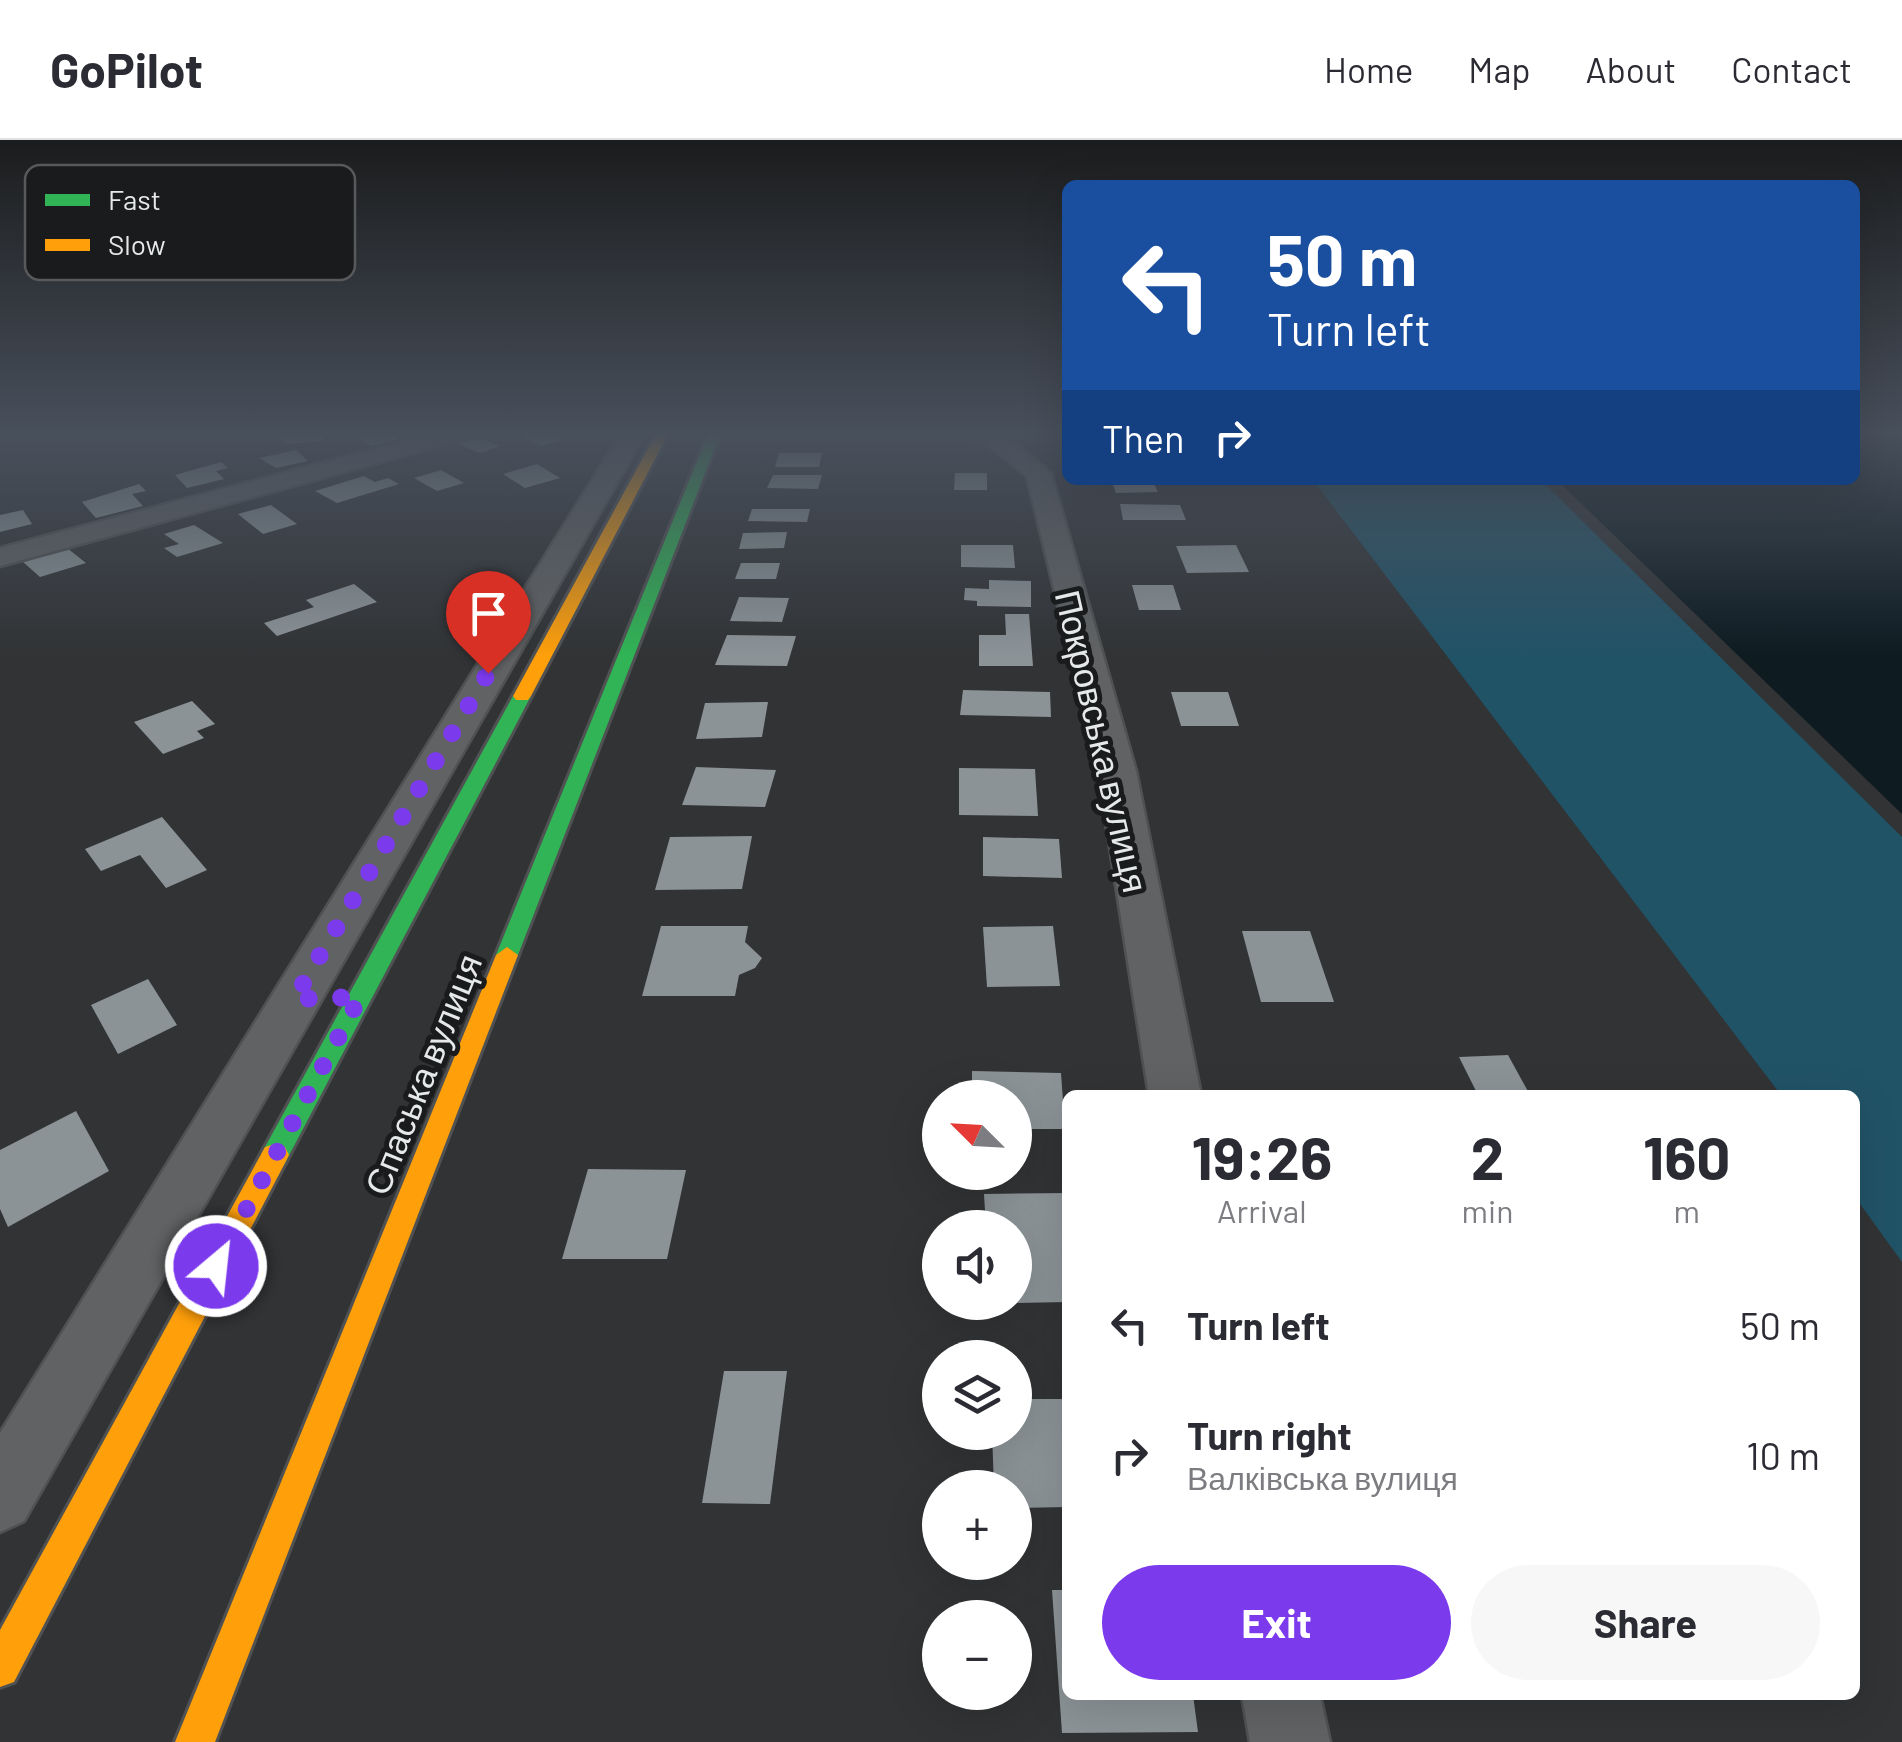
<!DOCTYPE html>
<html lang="en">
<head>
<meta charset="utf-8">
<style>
	body { margin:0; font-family:Barlow,sans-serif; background:#f7f7f7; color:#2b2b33; height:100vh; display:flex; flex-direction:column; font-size:38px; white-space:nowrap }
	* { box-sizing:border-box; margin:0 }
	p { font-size:32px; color:#7c7c81 }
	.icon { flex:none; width:55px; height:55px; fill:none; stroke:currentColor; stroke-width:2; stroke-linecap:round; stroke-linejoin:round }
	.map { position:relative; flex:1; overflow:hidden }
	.drawer { position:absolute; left:1062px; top:950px; width:798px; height:610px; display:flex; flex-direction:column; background:#fff; border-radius:15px; box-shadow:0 10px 40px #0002 }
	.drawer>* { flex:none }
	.hud { position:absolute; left:1062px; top:40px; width:798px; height:305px; border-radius:15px; box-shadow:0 10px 40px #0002; background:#1a4fa0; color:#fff; overflow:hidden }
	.needle { width:65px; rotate:294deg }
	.controls { position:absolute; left:922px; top:940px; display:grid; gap:20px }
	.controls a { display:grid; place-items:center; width:110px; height:110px; border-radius:50%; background:#fff; box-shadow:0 10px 40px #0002; font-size:50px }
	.pin { position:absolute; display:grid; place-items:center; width:85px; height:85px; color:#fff; margin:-102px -42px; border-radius:50% 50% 50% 0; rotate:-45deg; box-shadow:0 0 10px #0007 }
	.pin .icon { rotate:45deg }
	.me { position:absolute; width:110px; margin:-55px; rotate:28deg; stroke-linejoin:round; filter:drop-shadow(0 0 8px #0008) }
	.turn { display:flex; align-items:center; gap:35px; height:210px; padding:0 40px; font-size:45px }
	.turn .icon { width:130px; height:130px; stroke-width:2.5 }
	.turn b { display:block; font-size:70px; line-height:85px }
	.then { display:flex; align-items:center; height:95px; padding:0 40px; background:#0003; gap:20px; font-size:38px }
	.eta { display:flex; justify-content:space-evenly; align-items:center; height:170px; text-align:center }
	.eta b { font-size:60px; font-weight:700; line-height:70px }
	.button { display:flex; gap:20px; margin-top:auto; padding:20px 40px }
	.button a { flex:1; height:115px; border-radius:60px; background:#7c3aed; color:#fff; font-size:40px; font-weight:700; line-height:115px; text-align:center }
	.button a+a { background:#f7f7f7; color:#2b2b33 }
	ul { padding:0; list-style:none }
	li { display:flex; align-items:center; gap:30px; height:130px; padding:0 40px }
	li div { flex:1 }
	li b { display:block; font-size:38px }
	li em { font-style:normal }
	header { display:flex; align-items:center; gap:60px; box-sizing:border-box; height:140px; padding:0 50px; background:#fff; border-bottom:2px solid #e1e1e2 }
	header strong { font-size:48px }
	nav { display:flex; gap:55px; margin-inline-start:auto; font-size:35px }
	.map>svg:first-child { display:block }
</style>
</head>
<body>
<header>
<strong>GoPilot</strong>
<nav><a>Home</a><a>Map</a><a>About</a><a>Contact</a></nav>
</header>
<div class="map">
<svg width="1902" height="1602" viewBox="0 0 1902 1602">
	<rect width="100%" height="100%" fill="#313335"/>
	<polygon fill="#215367" points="1313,340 1541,340 1902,697 1902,1122 1855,1057 1855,955 1781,955"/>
	<polygon fill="#0e1b21" points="1855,292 1902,292 1902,674 1557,340 1855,340"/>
	<g fill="#8b9397">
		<polygon points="298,292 318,292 326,301 285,304 279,295"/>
		<polygon points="350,292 387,292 398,299 371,306"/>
		<polygon points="545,292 562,300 541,306 521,296"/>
		<polygon points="479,298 500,306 480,313 458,304"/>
		<polygon points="296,310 308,321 276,328 259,318"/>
		<polygon points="779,313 822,313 819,327 775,327"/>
		<polygon points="221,322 228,328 216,331 224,339 187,348 175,335"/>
		<polygon points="537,324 560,338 525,348 503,334"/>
		<polygon points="441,330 464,343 437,351 414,338"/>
		<polygon points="955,333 987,333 987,350 954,350"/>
		<polygon points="773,335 822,335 818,349 767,348"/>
		<polygon points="364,336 375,342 388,338 399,344 337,363 315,351"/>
		<polygon points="1111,340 1152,340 1158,352 1116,353"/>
		<polygon points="139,344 146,351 132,354 143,366 96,378 82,362"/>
		<polygon points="1120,364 1180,365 1186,380 1123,380"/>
		<polygon points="271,365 297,384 263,394 238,374"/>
		<polygon points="752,369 810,369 807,382 748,381"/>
		<polygon points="23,370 32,384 0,392 0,375"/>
		<polygon points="194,385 223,403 177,417 164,408 179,404 164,394"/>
		<polygon points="787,392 784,408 739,409 743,393"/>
		<polygon points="961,405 1013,405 1015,428 961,427"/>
		<polygon points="1236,405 1249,432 1187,433 1176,406"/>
		<polygon points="67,408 86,423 40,437 22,421"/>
		<polygon points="741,423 780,423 776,439 735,439"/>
		<polygon points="989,440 1031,441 1031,467 977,466 977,461 964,460 965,448 989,449"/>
		<polygon points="354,444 377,462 277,496 264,483 314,467 306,460"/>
		<polygon points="1132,445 1173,445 1181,470 1139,470"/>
		<polygon points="739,457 789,458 782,482 730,481"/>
		<polygon points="1005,474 1029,474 1033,526 979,526 979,495 1006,495"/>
		<polygon points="727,495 796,496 787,526 715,525"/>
		<polygon points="963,550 1050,552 1051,577 960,575"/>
		<polygon points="1171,552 1228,552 1239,586 1181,586"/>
		<polygon points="192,561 215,584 197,591 204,598 163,614 134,582"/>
		<polygon points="768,562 762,597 696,599 705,563"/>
		<polygon points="696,627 776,630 765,667 682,665"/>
		<polygon points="959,628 1035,629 1038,676 959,675"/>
		<polygon points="162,677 207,730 166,748 140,715 101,731 85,709"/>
		<polygon points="752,696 742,749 655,750 670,697"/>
		<polygon points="983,697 1059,699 1062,738 983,736"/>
		<polygon points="661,786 748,786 745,802 762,818 755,828 739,835 735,856 642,856"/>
		<polygon points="1053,786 1060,846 987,847 983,787"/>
		<polygon points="1242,791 1310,791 1334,862 1261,862"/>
		<polygon points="148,839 177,885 118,914 91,865"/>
		<polygon points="1508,915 1530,955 1478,955 1459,917"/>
		<polygon points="972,931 1061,933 1065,989 1015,989 1015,958 972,958"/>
		<polygon points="76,971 109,1031 8,1087 0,1069 0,1010"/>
		<polygon points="588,1029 686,1030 667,1119 562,1119"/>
		<polygon points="1068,1053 1068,1162 1015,1163 1015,1088 986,1088 984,1054"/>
		<polygon points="724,1231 787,1231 770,1364 702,1363"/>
		<polygon points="1015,1259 1068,1259 1068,1367 1015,1368 1015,1348 994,1348 992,1292 1015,1292"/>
		<polygon points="1052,1450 1068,1450 1068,1555 1193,1555 1198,1592 1062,1593"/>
	</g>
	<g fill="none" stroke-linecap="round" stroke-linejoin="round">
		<defs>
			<g id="street">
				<polygon points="439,292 476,292 472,297 0,426 0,408"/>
				<polygon points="622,292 646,292 24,1381 0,1392 0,1293"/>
				<polygon points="953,292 1004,295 1051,333 1136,631 1201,955 1149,955 1098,631 1027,336 988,305 957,297"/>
				<polygon points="1242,1555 1320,1555 1330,1602 1250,1602"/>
			</g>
			<g id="fast">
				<polygon points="709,292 721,292 518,815 507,823 499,821 496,815"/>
				<polygon points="522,551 531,556 285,1023 275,1026 265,1023 261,1015 265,1007 513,556"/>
			</g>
			<g id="slow">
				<polygon points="657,292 669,292 531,556 528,560 516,560 513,556"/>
				<polygon points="507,807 518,815 215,1602 175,1602 496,815"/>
				<polygon points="275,1004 285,1007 289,1015 285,1023 14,1542 0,1547 0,1490 265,1007"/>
			</g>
		</defs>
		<use href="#street" stroke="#4f5152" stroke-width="5"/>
		<use href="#fast" stroke="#4f5152" stroke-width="6"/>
		<use href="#slow" stroke="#4f5152" stroke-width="6"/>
		<use href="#street" fill="#606263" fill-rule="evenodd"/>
		<use href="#fast" fill="#30b455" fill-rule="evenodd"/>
		<use href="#slow" fill="#ff9f0a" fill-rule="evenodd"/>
	</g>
	<linearGradient id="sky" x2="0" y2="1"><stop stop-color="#1b1c1d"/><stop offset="0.57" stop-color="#48505c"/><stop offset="1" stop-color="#48505c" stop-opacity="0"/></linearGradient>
	<rect width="1902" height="516" fill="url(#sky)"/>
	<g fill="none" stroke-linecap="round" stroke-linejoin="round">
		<polyline stroke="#7c3aed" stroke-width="18" stroke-dasharray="0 32.4" points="216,1126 360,857 294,859 488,533"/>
	</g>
	<g text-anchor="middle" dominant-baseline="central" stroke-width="10" stroke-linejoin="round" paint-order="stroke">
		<g font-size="35" fill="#e6e9ea" stroke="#1a1b1c">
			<text transform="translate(1103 601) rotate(77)">Покровська вулиця</text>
			<text transform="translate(422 934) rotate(-68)">Спаська вулиця</text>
		</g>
	</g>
	<rect x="25" y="25" width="330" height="115" rx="15" fill="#1a1b1c" stroke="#57595a" stroke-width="2.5"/>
	<rect x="45" y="54" width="45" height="12" fill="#30b455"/>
	<rect x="45" y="99" width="45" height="12" fill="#ff9f0a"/>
	<g font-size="28" fill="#e6e9ea">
		<text x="108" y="70">Fast</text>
		<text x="108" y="115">Slow</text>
	</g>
</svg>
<div class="controls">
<a><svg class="needle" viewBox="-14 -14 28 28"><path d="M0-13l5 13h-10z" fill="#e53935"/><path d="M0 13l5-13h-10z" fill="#7c7c81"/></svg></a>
<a><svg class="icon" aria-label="sound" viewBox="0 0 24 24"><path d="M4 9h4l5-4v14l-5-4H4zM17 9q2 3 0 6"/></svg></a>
<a><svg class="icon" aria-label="layers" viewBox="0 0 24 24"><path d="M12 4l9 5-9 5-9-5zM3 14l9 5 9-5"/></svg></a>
<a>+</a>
<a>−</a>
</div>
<div class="pin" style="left:488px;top:533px;background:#d93025"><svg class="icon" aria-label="arrive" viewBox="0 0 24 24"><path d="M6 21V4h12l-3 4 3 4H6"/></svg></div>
<svg class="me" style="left:216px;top:1126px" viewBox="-20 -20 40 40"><circle r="17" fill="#7c3aed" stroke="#fff" stroke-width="3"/><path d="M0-11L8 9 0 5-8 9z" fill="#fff"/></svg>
<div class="hud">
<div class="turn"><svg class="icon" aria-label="left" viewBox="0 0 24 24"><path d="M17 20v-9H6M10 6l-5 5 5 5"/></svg><div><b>50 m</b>Turn left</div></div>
<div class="then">Then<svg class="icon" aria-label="right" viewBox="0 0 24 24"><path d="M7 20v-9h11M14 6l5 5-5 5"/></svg></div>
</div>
<section class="drawer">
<div class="eta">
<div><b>19:26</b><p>Arrival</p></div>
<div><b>2</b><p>min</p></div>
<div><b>160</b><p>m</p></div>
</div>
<ul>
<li><svg class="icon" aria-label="left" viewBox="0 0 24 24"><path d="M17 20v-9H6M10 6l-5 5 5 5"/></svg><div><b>Turn left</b></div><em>50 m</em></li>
<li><svg class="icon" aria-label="right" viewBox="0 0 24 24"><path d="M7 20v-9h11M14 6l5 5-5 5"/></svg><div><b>Turn right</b><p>Валківська вулиця</p></div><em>10 m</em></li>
</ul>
<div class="button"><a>Exit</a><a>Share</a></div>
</section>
</div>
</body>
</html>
